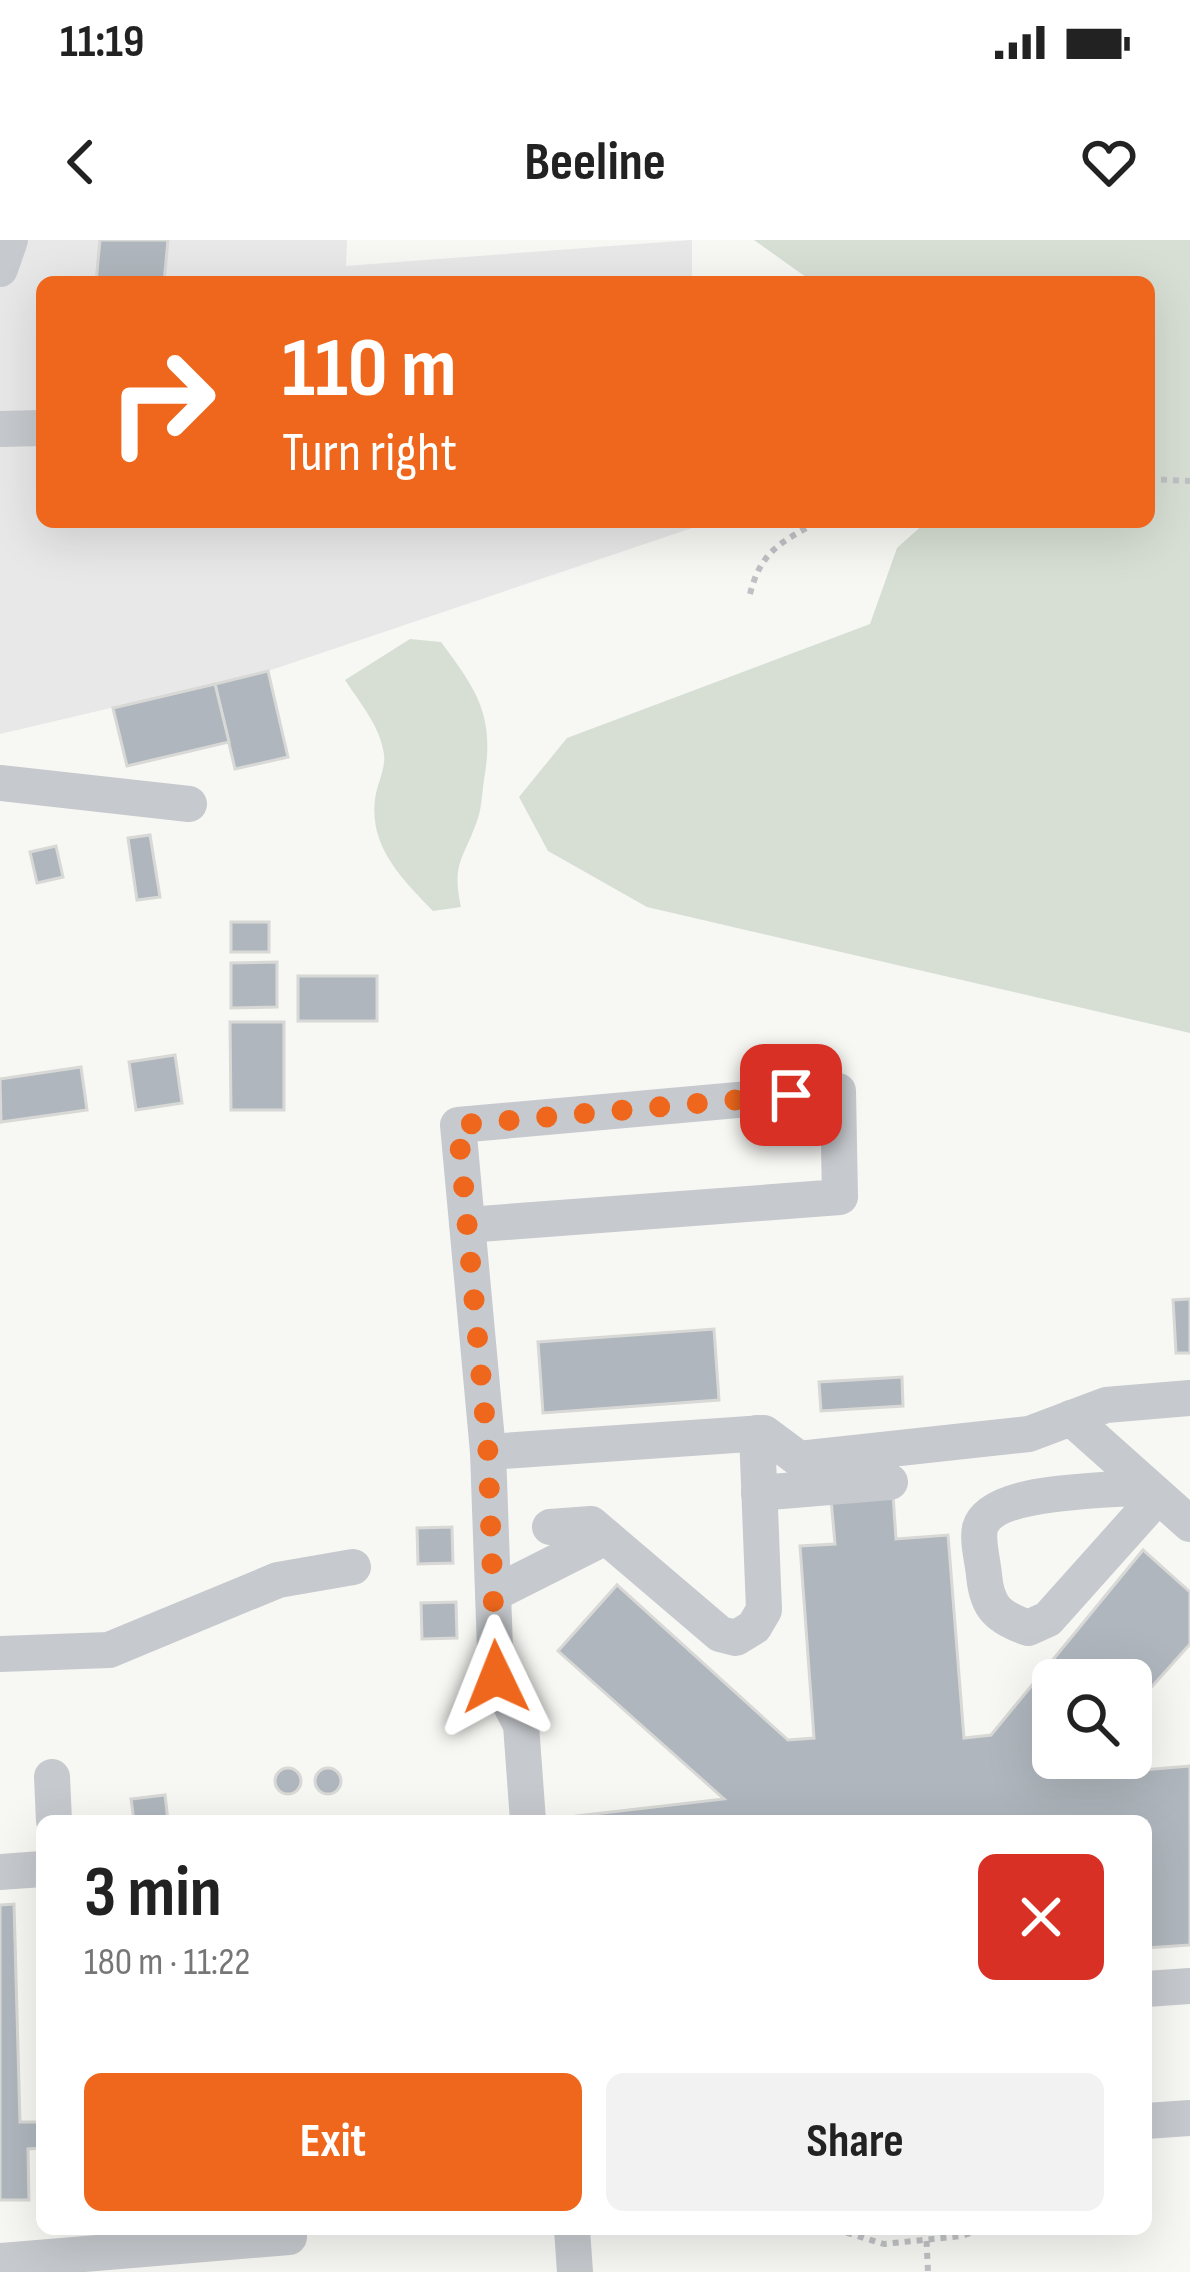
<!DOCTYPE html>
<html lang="en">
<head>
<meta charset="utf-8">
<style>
	body { margin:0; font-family:"Sofia Sans Condensed",sans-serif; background:#f2f2f2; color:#222; height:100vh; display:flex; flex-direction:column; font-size:45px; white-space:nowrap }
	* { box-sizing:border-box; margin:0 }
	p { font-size:39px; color:#767676 }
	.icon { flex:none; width:66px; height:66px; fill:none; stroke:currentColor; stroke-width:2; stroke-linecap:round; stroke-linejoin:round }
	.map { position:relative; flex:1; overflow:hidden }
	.side { position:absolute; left:36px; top:1575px; width:1116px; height:420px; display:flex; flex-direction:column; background:#fff; border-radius:18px; box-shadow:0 12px 48px #0002 }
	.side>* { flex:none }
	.guide { position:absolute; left:36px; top:36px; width:1119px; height:252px; border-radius:18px; box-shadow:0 12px 48px #0002; background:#ee671c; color:#fff; overflow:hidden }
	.buttons { position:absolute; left:1032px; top:1419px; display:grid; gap:24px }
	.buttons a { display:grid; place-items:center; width:120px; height:120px; border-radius:18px; background:#fff; box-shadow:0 12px 48px #0002; font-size:60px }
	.pin { position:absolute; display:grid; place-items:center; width:102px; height:102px; color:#fff; margin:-51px; border-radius:24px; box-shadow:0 6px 18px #0006 }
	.me { position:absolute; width:132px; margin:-66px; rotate:358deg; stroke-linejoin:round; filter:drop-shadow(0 0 9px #0008) }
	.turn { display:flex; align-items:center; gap:42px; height:252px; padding:0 48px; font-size:54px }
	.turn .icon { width:156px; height:156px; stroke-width:2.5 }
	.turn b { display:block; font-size:84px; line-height:102px }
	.round { display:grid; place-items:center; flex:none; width:126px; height:126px; border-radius:18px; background:#f2f2f2 }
	.summary { display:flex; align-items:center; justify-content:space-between; height:204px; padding:0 48px }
	h1 { font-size:72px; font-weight:700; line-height:90px }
	.button { display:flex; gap:24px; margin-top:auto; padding:24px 48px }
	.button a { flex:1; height:138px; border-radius:18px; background:#ee671c; color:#fff; font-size:48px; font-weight:700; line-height:138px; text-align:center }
	.button a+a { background:#f2f2f2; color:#222 }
	.status { display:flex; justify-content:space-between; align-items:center; height:84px; padding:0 60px; background:#fff; direction:ltr }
	.status svg { height:33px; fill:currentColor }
	header { display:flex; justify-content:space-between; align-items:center; height:156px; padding:0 48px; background:#fff; font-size:54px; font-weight:700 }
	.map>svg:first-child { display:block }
</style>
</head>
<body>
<div class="status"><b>11:19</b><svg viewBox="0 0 49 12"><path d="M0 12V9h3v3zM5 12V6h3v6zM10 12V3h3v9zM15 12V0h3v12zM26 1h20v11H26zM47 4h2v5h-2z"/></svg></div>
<header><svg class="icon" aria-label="back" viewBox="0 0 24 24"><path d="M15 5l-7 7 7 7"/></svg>Beeline<svg class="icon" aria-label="heart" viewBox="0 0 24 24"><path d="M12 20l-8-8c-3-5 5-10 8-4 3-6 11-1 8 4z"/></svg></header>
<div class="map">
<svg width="1190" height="2032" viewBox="0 0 1190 2032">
	<rect width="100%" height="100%" fill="#f7f7f4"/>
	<polygon fill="#e7e8e7" points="0,0 347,0 346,26 692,0 692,42 42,42 42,282 692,282 692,288 268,431 0,494"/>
	<g fill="#d7dfd4">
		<polygon points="754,0 1190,0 1190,793 647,667 548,611 519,557 567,498 870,384 897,308 926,282 1149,282 1149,42 813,42"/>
		<path d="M410,399L441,402C478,452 495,476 484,540C482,552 482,566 478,578C465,618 451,621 461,667L433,671C402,639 369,607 375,559C377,544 386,528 384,514C380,486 360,463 345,440Z"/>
	</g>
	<g fill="#afb6bd" stroke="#d8d9d6" stroke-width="3">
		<polygon points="100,0 168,0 164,42 96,42"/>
		<polygon points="268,431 288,517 235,529 215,444"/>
		<polygon points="215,444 229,502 127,526 113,468"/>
		<polygon points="150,595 160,657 137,660 128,598"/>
		<polygon points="56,606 63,637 37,643 30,612"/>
		<rect x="231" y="682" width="38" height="30"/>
		<polygon points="277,722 277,767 231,768 231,723"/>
		<rect x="298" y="736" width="79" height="45"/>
		<polygon points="230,782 284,782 284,870 231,870"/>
		<polygon points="175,815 182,863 136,870 129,822"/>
		<polygon points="81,827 87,870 1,882 0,839"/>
		<polygon points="1190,1059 1190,1113 1176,1113 1173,1060"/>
		<polygon points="714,1089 719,1160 543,1173 538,1102"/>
		<polygon points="902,1137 903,1166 821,1171 819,1142"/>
		<polygon points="893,1254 896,1299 948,1295 964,1498 991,1495 1143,1310 1190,1352 1190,1404 1131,1470 1131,1440 1053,1440 1053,1518 1088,1518 1072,1536 1190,1526 1190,1705 1146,1708 1146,1581 577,1581 576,1576 724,1559 558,1411 617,1345 788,1500 814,1498 800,1306 835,1304 831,1259"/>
		<polygon points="452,1287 453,1323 418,1324 417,1288"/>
		<polygon points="456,1362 457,1398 422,1399 421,1363"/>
		<circle cx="328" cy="1541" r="13"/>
		<circle cx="288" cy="1541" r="13"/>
		<polygon points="165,1555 168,1581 134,1581 131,1559"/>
		<polygon points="14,1664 20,1882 42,1882 42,1908 28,1909 29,1960 0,1960 0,1665"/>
	</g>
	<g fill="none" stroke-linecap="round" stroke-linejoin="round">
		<g stroke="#c0c1c4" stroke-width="6" stroke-dasharray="6 6" stroke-linecap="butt">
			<polyline points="1149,239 1190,241"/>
			<path d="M750,354C761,311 780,303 817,282"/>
			<polyline points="835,1989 884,2004 962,1996 982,1989"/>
			<polyline points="926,1989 928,2032"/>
		</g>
		<g stroke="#c6c9cd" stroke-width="36">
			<polyline points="0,29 10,0"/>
			<polyline points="0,189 42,188"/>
			<polyline points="0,543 189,564"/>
			<polyline points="467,985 840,957 838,851 458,885 488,1212 496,1437 521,1485 528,1581"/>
			<polyline points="1071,1178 1190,1284"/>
			<polyline points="488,1212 764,1193 799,1219 1029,1194 1106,1165 1190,1158"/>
			<path d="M1148,1247C1112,1251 991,1248 980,1288C977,1301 983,1322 984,1335C987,1369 999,1377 1028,1388L1048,1379L1158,1256"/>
			<polyline points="759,1253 890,1242"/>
			<polyline points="550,1287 591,1284 720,1394 736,1398 754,1387 764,1370 757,1193"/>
			<polyline points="493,1354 606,1297"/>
			<polyline points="0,1414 109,1410 278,1340 353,1327"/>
			<polyline points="52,1537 54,1581"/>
			<polyline points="0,1632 42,1629"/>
			<polyline points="1146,1749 1190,1746"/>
			<polyline points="1146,1881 1190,1878"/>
			<polyline points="572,1989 575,2032"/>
			<polyline points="0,2021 289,1997 289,1989"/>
		</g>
	</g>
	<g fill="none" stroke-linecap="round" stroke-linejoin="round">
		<polyline stroke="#ee671c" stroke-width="21" stroke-dasharray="0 37.8" points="496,1437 488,1212 458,885 791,855"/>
	</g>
</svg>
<div class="buttons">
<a><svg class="icon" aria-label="search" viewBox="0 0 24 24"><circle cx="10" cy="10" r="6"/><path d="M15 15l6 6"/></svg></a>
</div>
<div class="pin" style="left:791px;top:855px;background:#d93025"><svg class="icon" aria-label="arrive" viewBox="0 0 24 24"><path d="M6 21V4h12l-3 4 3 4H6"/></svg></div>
<svg class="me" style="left:496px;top:1437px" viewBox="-20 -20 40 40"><path d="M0-17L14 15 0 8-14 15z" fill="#ee671c" stroke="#fff" stroke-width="4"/></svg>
<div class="guide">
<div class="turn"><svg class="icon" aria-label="right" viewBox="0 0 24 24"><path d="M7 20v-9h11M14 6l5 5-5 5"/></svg><div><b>110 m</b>Turn right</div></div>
</div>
<section class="side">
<div class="summary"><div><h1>3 min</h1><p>180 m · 11:22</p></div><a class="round" style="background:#d93025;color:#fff"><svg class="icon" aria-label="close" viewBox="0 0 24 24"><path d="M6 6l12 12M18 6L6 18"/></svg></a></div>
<div class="button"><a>Exit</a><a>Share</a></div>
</section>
</div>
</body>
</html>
